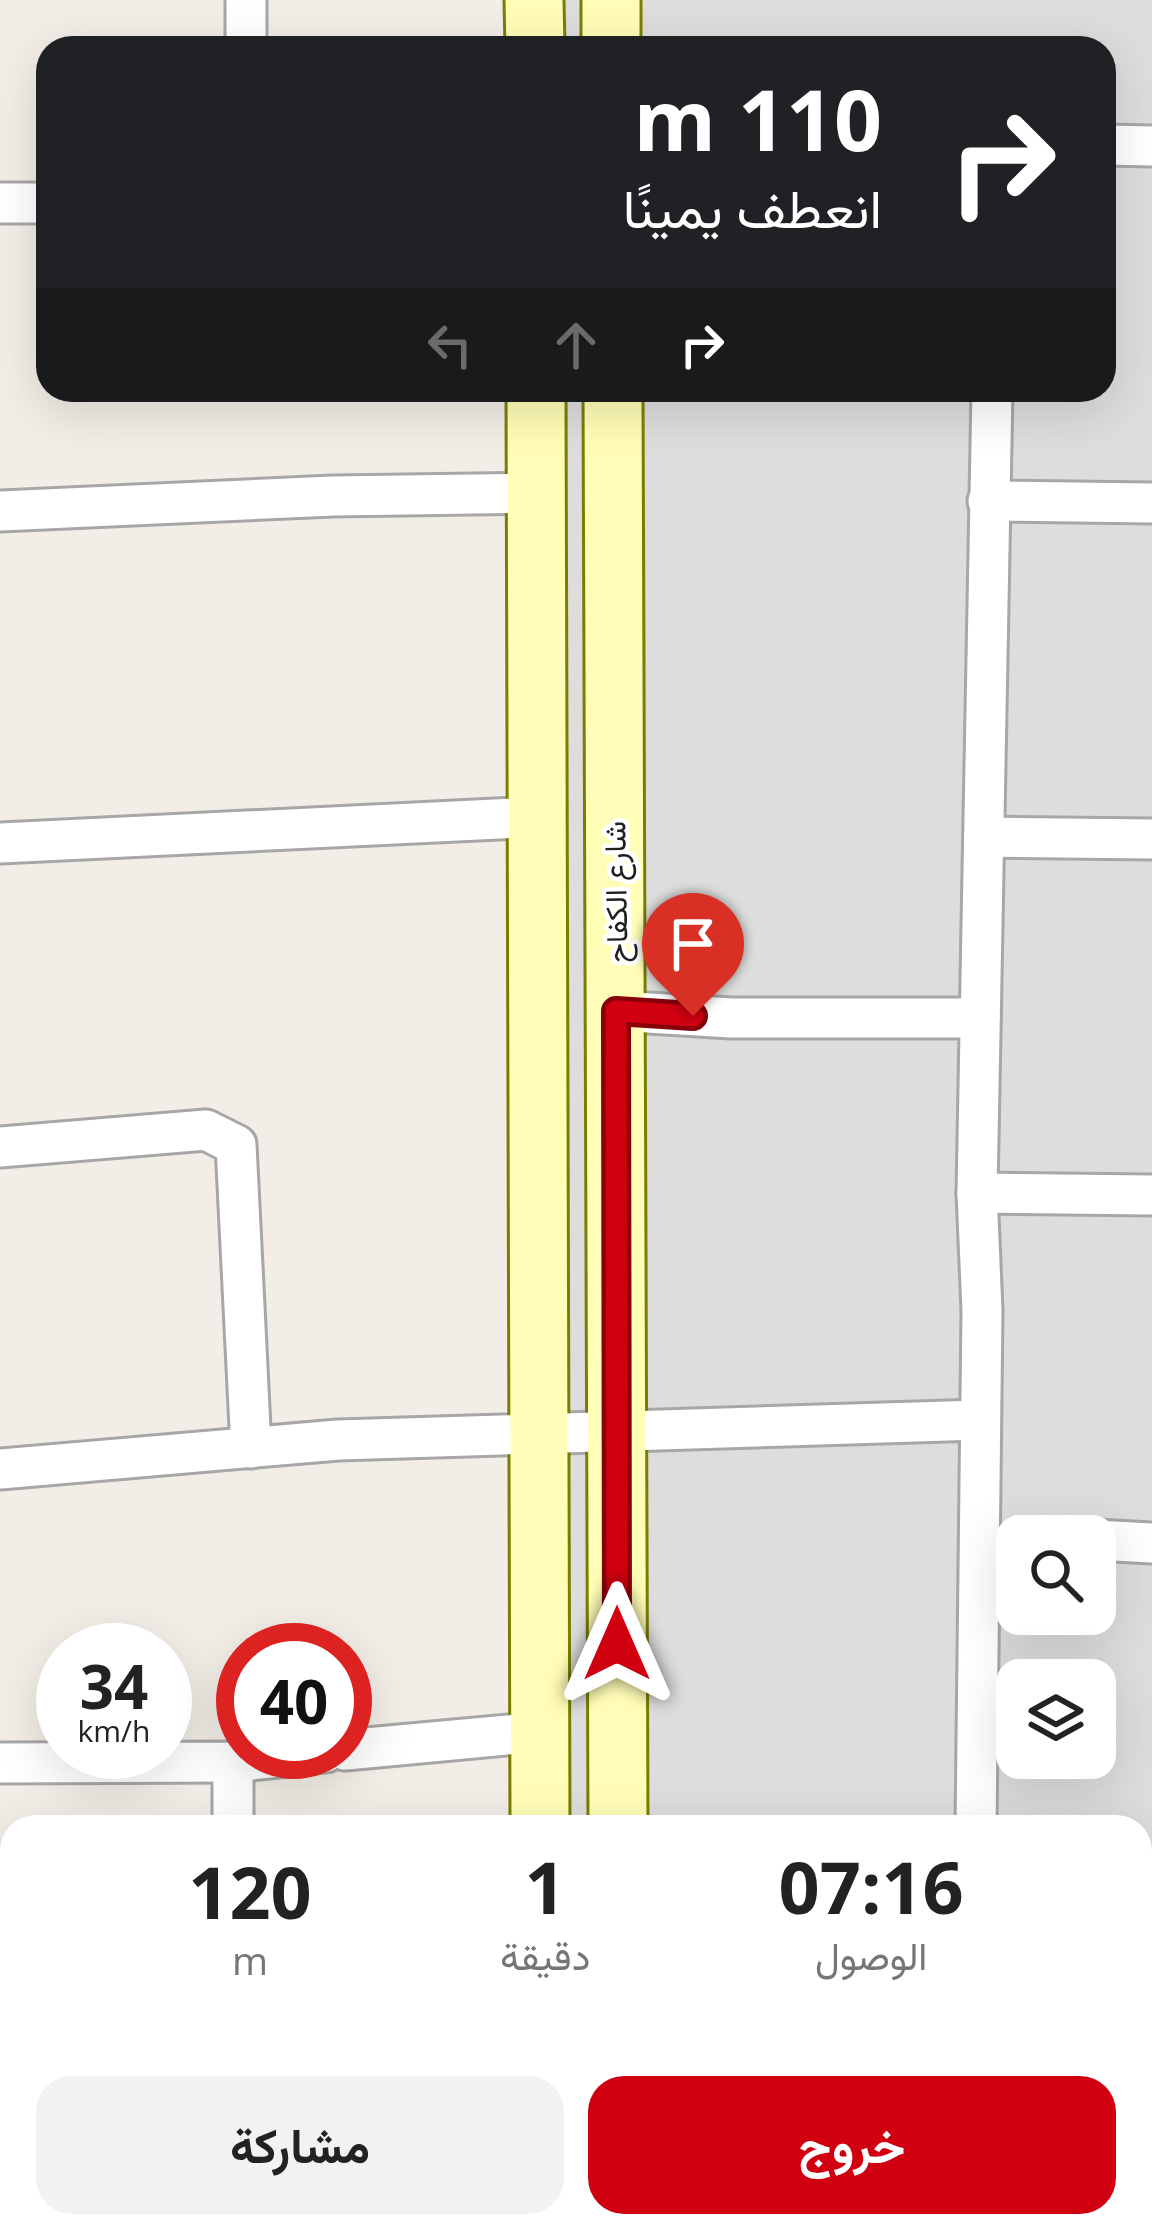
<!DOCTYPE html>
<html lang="ar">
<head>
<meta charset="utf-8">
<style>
	body { margin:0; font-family:"Open Sans",Vazirmatn,sans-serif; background:#f2f2f2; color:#222; direction:rtl; height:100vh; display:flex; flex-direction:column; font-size:45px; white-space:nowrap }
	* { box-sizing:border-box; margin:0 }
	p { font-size:39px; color:#767676 }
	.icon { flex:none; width:66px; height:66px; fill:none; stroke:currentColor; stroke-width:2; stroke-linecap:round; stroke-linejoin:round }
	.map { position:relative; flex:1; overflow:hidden; direction:ltr }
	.sheet { position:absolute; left:0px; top:1815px; width:1152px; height:423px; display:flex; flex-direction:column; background:#fff; border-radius:36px 36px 0 0; box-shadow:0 12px 48px #0002; direction:rtl }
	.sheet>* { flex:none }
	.hud { position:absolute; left:36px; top:36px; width:1080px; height:366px; border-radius:36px; box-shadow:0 12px 48px #0002; direction:rtl; background:#202124; color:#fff; overflow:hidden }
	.buttons { position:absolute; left:996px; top:1515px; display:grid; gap:24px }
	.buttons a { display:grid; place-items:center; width:120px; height:120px; border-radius:24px; background:#fff; box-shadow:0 12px 48px #0002; font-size:60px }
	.speed { position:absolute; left:36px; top:1623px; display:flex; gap:24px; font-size:60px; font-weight:700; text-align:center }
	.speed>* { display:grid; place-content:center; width:156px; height:156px; border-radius:50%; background:#fff; box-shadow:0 12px 48px #0002; line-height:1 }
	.speed small { font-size:30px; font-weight:400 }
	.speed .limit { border:18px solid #d22; background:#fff; color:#111 }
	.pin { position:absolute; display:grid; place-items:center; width:102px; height:102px; color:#fff; margin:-123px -51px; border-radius:50% 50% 50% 0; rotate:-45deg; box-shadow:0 0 12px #0007 }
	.pin .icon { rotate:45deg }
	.me { position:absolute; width:132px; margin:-66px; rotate:0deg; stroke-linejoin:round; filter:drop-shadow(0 0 9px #0008) }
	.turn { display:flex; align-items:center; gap:42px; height:252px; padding:0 36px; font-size:54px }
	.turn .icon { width:156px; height:156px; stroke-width:2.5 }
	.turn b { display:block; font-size:84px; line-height:102px }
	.lanes { display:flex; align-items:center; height:114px; padding:0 36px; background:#0003; justify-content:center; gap:60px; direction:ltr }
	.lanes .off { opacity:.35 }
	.eta { display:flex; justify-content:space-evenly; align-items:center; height:204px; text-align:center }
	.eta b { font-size:72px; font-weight:700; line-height:84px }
	.action { display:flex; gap:24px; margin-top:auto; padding:24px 36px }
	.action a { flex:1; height:138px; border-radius:36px; background:#d00010; color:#fff; font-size:48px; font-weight:700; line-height:138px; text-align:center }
	.action a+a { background:#f2f2f2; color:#222 }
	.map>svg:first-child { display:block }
</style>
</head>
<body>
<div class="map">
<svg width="1152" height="2237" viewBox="0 0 1152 2237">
	<rect width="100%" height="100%" fill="#f2ede6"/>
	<path fill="#dedddd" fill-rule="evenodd" d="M540,0H1152V2237H572V2226H1140V1827H566L546,390H1104V48H541ZM1017,1536H1095V1614H1017ZM1017,1680H1095V1758H1017Z"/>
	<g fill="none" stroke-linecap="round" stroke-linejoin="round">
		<defs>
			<g id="street">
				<polyline points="246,48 246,0"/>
				<polyline points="1104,145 1152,146"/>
				<polyline points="0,203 48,203"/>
				<polyline points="988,501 1152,503"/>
				<polyline points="0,511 333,496 537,493"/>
				<polyline points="984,837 1152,839"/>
				<polyline points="0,843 538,817"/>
				<polyline points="616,1011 731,1018 980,1018"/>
				<polyline points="0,1147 206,1130 236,1145 251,1448"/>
				<polyline points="977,1193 1152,1195"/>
				<polyline points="0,1469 338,1440 980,1420"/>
				<polyline points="1095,1540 1152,1543"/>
				<polyline points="345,1750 540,1732"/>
				<polyline points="0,1763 233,1762 326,1752"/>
				<polyline points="233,1827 233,1762"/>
				<polyline points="976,1827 982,1310 977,1193 992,390"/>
				<polyline points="1140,1881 1152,1882"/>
				<polyline points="1140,2213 1152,2212"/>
				<polyline points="979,2226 979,2237"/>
				<polyline points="233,2237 233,2226"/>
			</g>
			<g id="secondary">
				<polyline points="534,0 535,48"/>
				<polyline points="611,48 611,0"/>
				<polyline points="536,390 540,1827"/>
				<polyline points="613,390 618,1827"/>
				<polyline points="542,2226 542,2237"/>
				<polyline points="618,2226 618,2237"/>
			</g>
		</defs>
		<use href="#street" stroke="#a7a7a7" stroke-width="45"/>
		<use href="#secondary" stroke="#7a7e00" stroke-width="63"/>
		<use href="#street" stroke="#fff" stroke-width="39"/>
		<use href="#secondary" stroke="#fffdb6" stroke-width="57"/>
	</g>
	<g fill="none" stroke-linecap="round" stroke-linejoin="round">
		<defs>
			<polyline id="route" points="617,1644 616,1011 693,1016"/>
		</defs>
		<use href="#route" stroke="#87000a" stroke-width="30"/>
		<use href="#route" stroke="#d00010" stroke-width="21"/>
	</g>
	<g text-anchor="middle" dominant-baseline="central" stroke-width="9" stroke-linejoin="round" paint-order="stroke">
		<g font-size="30" fill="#202020" stroke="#fff">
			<text transform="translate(615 892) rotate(-91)">شارع الكفاح</text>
		</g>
	</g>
</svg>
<div class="buttons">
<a><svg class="icon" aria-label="search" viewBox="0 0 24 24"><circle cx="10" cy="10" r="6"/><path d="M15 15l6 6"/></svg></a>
<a><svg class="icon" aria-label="layers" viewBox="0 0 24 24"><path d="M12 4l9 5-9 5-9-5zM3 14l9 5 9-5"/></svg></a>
</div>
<div class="speed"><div>34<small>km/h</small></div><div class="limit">40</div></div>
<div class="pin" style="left:693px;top:1016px;background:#d93025"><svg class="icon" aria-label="arrive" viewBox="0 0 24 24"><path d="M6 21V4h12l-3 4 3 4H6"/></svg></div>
<svg class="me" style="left:617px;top:1644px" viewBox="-20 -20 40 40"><path d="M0-17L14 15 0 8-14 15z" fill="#d00010" stroke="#fff" stroke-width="4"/></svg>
<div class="hud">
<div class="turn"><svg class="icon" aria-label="right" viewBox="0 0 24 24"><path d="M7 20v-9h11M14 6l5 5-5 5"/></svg><div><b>110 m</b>انعطف يمينًا</div></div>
<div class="lanes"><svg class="icon off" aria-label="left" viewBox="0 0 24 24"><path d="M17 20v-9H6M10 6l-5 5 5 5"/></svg><svg class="icon off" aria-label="ahead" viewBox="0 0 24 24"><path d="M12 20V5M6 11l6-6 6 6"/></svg><svg class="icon" aria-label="right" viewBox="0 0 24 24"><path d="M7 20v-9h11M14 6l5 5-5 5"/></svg></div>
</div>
<section class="sheet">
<div class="eta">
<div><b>07:16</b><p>الوصول</p></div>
<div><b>1</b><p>دقيقة</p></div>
<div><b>120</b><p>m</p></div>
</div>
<div class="action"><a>خروج</a><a>مشاركة</a></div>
</section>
</div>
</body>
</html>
